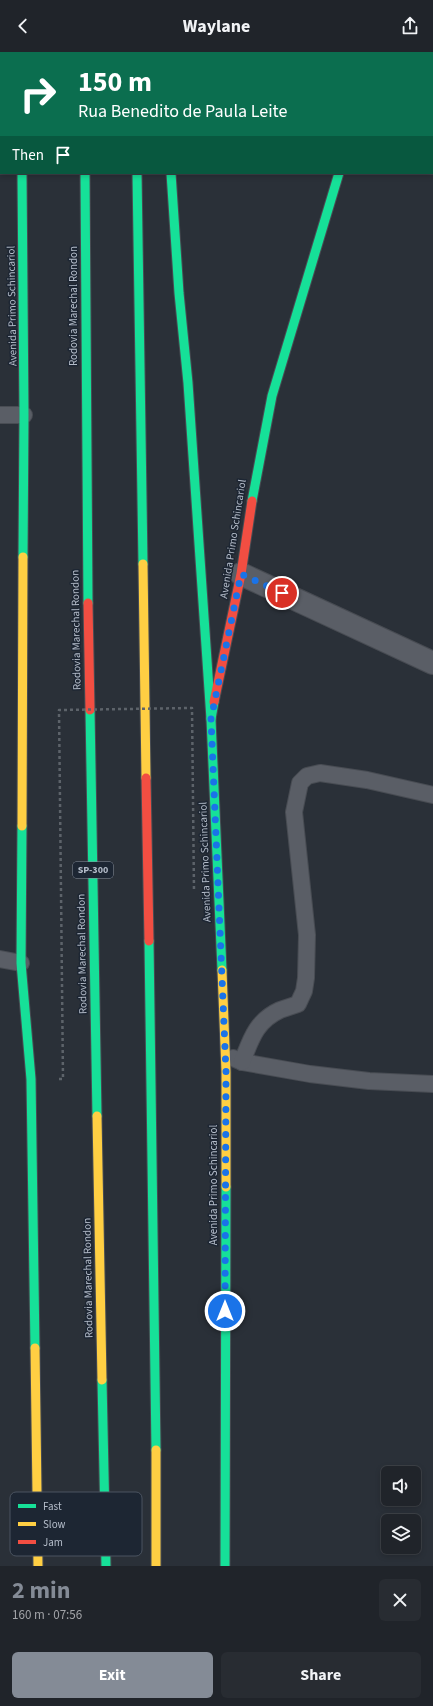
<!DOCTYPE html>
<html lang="en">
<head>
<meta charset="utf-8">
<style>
	body { margin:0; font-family:"Source Sans 3",sans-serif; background:#282c32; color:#f1f3f6; height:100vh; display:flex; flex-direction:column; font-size:15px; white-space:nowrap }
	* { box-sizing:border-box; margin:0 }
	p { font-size:13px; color:#a2a4a8 }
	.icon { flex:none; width:22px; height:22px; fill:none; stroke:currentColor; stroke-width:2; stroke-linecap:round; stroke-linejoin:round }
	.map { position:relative; height:1514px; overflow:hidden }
	.side { display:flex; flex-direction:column; background:#20242a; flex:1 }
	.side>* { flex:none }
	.banner { position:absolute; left:0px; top:0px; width:433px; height:122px; box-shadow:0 2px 6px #0003,0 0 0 1px #3d4147; background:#0b6e4f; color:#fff; overflow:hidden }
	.fabs { position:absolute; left:381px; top:1414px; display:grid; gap:8px }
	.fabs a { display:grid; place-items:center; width:40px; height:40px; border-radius:6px; background:#20242a; box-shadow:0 2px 6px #0003,0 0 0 1px #3d4147; font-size:20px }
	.pin { position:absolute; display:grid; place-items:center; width:34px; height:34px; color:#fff; margin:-17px; border:2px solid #fff; border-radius:50%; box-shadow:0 1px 4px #0007 }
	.me { position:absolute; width:44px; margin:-22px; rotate:0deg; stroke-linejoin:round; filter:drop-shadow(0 0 3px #0008) }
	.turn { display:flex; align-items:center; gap:14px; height:84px; padding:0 12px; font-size:18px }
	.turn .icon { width:52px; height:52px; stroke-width:2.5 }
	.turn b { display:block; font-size:28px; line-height:34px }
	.then { display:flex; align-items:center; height:38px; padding:0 12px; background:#0003; gap:8px; font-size:15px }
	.round { display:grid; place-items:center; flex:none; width:42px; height:42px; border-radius:6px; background:#282c32 }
	.head { display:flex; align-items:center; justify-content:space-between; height:68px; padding:0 12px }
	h1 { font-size:24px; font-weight:700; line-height:30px; color:#848b96 }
	.action { display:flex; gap:8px; margin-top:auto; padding:8px 12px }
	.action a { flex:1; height:46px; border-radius:6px; background:#848b96; color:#fff; font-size:16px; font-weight:700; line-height:46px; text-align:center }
	.action a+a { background:#282c32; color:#f1f3f6 }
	header { display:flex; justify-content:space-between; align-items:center; height:52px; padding:0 12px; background:#20242a; font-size:18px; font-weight:700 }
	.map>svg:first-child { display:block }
</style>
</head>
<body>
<header><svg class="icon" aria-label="back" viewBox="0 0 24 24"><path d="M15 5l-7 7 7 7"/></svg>Waylane<svg class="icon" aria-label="share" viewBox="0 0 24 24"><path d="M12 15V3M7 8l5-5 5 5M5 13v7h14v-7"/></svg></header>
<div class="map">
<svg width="433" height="1514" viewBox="0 0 433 1514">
	<rect width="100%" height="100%" fill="#2a3038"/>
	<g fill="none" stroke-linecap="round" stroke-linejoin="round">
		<defs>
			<g id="lane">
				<polyline points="0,363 24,363"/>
				<polyline points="0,907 21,911"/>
				<polyline points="233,1006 242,1010 310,1022 369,1029 433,1032"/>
				<path d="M242,1010C251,987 256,969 280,958C286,956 292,954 298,952L304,939L306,926L307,883L294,760L300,731L307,724L320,721L367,728L433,743"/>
			</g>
			<polyline id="street" points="241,522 433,611"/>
			<g id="fast">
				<polyline points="20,0 20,1"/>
				<polyline points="84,0 84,1"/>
				<polyline points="136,0 136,1"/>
				<polyline points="22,121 24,363 23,505"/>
				<polyline points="85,121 88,551"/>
				<polyline points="137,121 143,512"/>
				<polyline points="171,121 179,241 188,331 211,667"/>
				<polyline points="252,449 272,344 339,121"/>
				<polyline points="214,650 211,667 222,918"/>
				<polyline points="90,658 97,1064"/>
				<polyline points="22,774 21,911 31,1027 35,1296"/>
				<polyline points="149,889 156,1398"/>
				<polyline points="102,1328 106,1514"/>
				<polyline points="225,1514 226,1135"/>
			</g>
			<g id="slow">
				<polyline points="162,0 162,1"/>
				<polyline points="143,512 146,726"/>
				<polyline points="22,774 23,505"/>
				<polyline points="222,918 226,1020 226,1135"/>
				<polyline points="97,1064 102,1328"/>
				<polyline points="35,1296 38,1514"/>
				<polyline points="156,1398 156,1514"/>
			</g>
			<g id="jam">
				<polyline points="375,0 375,1"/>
				<polyline points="88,551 90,658"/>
				<polyline points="214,650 241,522 252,449"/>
				<polyline points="146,726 149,889"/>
			</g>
		</defs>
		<use href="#lane" stroke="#484c53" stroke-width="18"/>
		<use href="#street" stroke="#484c53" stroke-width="24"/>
		<use href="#fast" stroke="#484c53" stroke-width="11"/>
		<use href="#slow" stroke="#484c53" stroke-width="11"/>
		<use href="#jam" stroke="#484c53" stroke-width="11"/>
		<polyline stroke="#5d636a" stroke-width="2.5" stroke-dasharray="3 3" stroke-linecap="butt" points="59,1027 63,1027 61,839"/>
		<use href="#lane" stroke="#5a5e66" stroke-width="16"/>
		<use href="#street" stroke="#5a5e66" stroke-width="22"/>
		<use href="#fast" stroke="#16e098" stroke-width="9"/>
		<use href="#slow" stroke="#ffcf43" stroke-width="9"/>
		<use href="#jam" stroke="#f24e42" stroke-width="9"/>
		<polyline stroke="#5d636a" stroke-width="2.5" stroke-dasharray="3 3" stroke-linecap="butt" points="61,839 59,658 192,656 194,839"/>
	</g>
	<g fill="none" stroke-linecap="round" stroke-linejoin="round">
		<polyline stroke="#1a73e8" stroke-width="7" stroke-dasharray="0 12.6" points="225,1259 226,1020 211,667 241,522 282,541"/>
	</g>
	<g text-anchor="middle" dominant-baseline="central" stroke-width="3" stroke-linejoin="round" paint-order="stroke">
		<rect fill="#1d2633" stroke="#878f9c" stroke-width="1" x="73" y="810" width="40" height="16" rx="3"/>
		<g font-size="10" font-weight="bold" fill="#b4bcc9">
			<text x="93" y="818">SP-300</text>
		</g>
		<g font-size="11" fill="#b4bcc9" stroke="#1d2633">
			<text transform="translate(12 254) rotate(-91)">Avenida Primo Schincariol</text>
			<text transform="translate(73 254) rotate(-90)">Rodovia Marechal Rondon</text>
			<text transform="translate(233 487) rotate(-81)">Avenida Primo Schincariol</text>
			<text transform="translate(76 578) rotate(-91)">Rodovia Marechal Rondon</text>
			<text transform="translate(205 810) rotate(-92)">Avenida Primo Schincariol</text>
			<text transform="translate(82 902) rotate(-91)">Rodovia Marechal Rondon</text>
			<text transform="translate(213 1133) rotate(-90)">Avenida Primo Schincariol</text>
			<text transform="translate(88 1226) rotate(-91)">Rodovia Marechal Rondon</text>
		</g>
	</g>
	<rect x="10" y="1440" width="132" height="64" rx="6" fill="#1d2633" stroke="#4a5360" stroke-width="1"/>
	<rect x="18" y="1452" width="18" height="4" fill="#16e098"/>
	<rect x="18" y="1470" width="18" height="4" fill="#ffcf43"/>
	<rect x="18" y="1488" width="18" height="4" fill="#f24e42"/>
	<g font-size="11" fill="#b4bcc9">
		<text x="43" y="1458">Fast</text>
		<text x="43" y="1476">Slow</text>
		<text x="43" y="1494">Jam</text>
	</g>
</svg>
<div class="fabs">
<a><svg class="icon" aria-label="sound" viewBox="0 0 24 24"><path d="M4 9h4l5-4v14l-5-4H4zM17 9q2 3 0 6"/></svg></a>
<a><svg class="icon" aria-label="layers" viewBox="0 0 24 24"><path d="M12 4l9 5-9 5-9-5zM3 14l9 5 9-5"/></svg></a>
</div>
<div class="pin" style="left:282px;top:541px;background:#d93025"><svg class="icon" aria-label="arrive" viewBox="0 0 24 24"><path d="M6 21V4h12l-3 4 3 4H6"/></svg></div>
<svg class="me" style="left:225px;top:1259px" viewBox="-20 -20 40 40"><circle r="17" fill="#1a73e8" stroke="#fff" stroke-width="3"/><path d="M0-11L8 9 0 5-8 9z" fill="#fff"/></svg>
<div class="banner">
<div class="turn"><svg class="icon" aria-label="right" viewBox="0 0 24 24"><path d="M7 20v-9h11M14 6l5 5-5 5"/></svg><div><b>150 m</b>Rua Benedito de Paula Leite</div></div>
<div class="then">Then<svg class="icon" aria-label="arrive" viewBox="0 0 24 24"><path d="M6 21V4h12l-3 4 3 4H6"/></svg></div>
</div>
</div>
<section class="side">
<div class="head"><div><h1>2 min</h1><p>160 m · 07:56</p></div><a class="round"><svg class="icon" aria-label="close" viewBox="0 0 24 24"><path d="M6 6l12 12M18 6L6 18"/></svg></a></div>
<div class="action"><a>Exit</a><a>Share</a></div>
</section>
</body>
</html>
